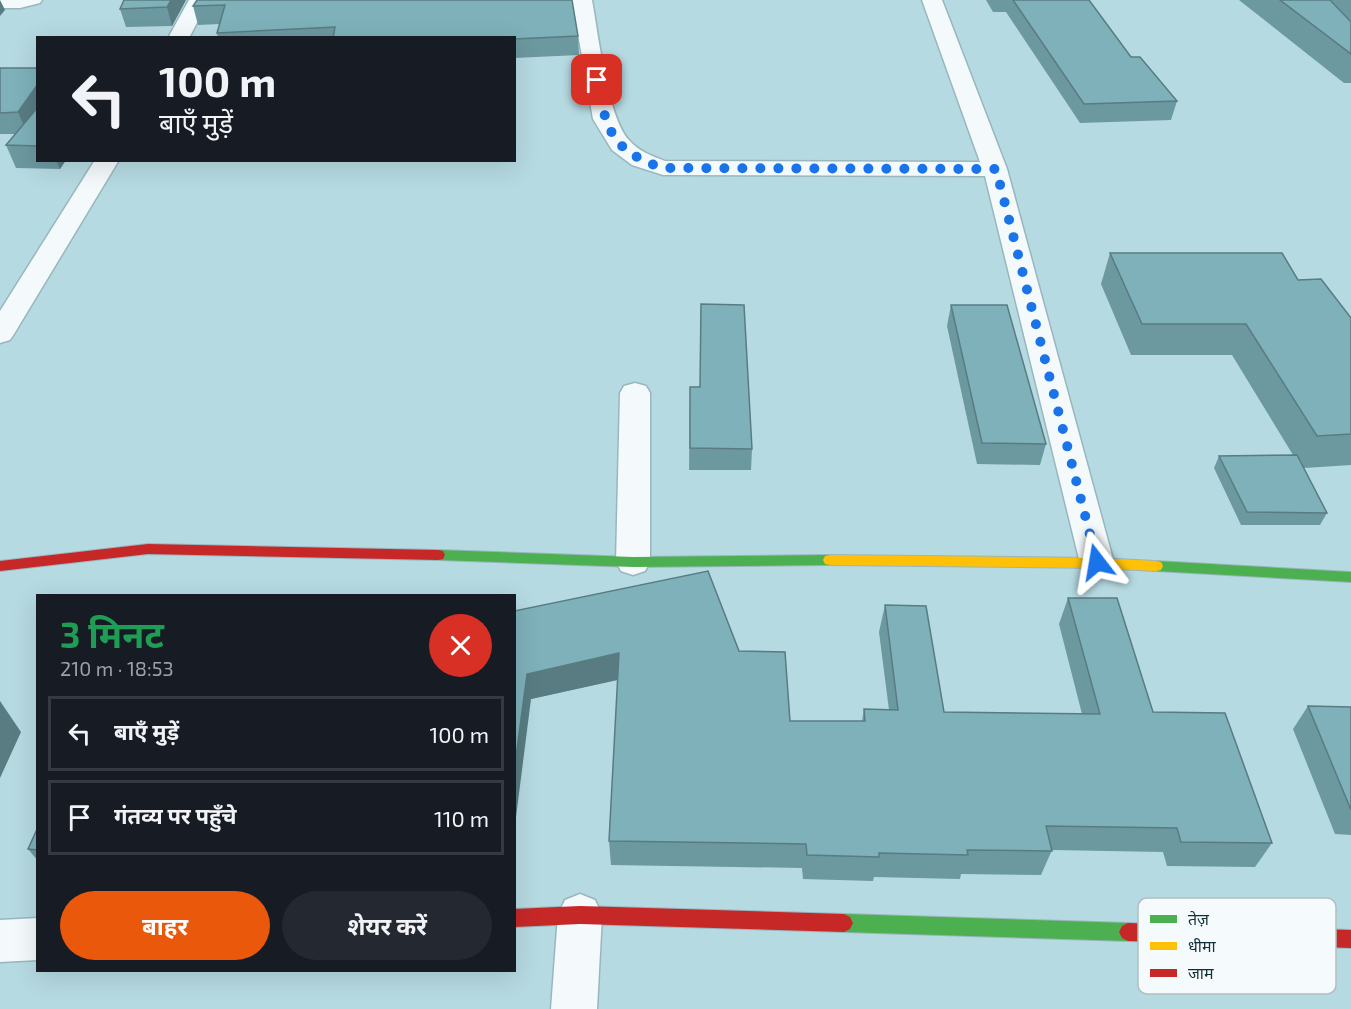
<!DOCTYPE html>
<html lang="hi">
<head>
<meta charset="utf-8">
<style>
	body { margin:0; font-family:"Exo 2","Noto Sans Devanagari",sans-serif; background:#242831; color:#f1f3f6; height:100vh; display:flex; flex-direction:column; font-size:22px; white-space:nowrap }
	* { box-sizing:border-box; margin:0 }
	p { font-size:20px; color:#9ea1a6 }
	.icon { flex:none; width:33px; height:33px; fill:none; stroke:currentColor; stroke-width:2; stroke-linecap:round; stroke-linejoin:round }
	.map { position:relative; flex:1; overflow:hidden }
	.panel { position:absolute; left:36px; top:594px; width:480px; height:378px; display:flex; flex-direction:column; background:#171b24; border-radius:0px; box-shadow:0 6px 24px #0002 }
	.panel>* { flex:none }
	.top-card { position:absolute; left:36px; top:36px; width:480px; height:126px; border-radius:0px; box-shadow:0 6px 24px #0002; background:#171b24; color:#f1f3f6; overflow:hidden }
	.pin { position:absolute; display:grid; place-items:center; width:51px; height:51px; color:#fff; margin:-26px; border-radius:12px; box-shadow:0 3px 9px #0006 }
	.me { position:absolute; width:66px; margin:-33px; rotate:346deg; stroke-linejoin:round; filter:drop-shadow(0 0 4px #0008) }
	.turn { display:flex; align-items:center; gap:21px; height:126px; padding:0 24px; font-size:27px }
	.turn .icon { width:78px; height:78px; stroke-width:2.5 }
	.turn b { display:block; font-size:42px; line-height:51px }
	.round { display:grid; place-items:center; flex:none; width:63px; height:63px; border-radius:32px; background:#242831 }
	.summary { display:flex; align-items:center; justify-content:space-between; height:102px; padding:0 24px }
	h1 { font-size:36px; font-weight:700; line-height:45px; color:#1e9e55 }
	.action { display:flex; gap:12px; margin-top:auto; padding:12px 24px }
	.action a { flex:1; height:69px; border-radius:36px; background:#ea580c; color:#fff; font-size:24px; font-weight:700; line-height:69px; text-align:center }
	.action a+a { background:#242831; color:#f1f3f6 }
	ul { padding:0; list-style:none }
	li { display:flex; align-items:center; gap:18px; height:75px; margin:0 12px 9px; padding:0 12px; border:3px solid #363941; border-radius:0px }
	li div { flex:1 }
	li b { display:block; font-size:22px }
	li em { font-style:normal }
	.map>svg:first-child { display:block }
</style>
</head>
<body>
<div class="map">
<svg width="1351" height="1009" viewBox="0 0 1351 1009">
	<rect width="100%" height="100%" fill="#b6dae2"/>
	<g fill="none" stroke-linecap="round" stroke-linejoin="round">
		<defs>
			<polygon id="lane" points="0,0 42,0 40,3 20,8 0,8"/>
			<g id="street">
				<polygon points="189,0 209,0 189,38 168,38"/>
				<path d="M572,0H592C598,33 608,118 629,140C638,151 652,156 665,161L980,162L922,0H942L1007,169L1114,563L1109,572L1097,576L1085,572L1080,563L985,176L663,175L632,165L612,150L593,119Z"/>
				<polygon points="95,160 119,160 14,334 10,340 0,343 0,311"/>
				<polygon points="635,383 646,386 650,393 650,562 645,571 633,575 621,571 616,562 620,393 624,386"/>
				<polygon points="580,894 595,900 602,915 597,1009 551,1009 558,915 565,900"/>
				<polygon points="38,918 38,960 0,962 0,920"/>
			</g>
			<g id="fast">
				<polygon points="438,550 633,557 830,555 835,556 837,560 835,564 830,565 633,567 438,560 433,559 431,555 433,551"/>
				<polygon points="1156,561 1351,572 1351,582 1156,571 1151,570 1149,566 1151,562"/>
				<polygon points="844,914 1128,923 1134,926 1137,932 1134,938 1128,941 844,932 838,929 835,923 838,917"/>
			</g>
			<polygon id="slow" points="830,555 1097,558 1156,561 1161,562 1163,566 1161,570 1156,571 1097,568 830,565 825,564 823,560 825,556"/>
			<g id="jam">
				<polygon points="148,544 438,550 443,551 445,555 443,559 438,560 148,554 0,571 0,561"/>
				<polygon points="580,906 844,914 850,917 853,923 850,929 844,932 580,924 514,927 514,909"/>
				<polygon points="1128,923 1351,930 1351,948 1128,941 1122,938 1119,932 1122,926"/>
			</g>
		</defs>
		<use href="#lane" stroke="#99b6bd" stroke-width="3"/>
		<use href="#street" stroke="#99b6bd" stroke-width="3"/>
		<use href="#fast" stroke="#99b6bd" stroke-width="2"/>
		<use href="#slow" stroke="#99b6bd" stroke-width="2"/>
		<use href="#jam" stroke="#99b6bd" stroke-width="2"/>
		<use href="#lane" fill="#f4f9fb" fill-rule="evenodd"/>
		<use href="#street" fill="#f4f9fb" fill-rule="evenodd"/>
		<use href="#fast" fill="#4caf50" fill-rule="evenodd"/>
		<use href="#slow" fill="#ffc107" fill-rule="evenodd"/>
		<use href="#jam" fill="#c62828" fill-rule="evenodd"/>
	</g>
	<g fill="#6c98a0">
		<polygon points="124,0 186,0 172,26 126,27 120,9"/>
		<polygon points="197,0 578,36 579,55 514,58 514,38 218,38 217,33 220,24 198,25 193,6"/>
		<polygon points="986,0 1089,0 1131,57 1177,101 1171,120 1080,123 1006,12 993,12"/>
		<polygon points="1239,0 1351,0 1351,83 1344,83"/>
		<polygon points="0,68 38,68 38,160 66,160 60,169 16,168 6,145 16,134 0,134"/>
		<polygon points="1110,253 1298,280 1351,318 1351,465 1304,468 1327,513 1320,525 1241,525 1214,468 1219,456 1293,455 1232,355 1131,355 1101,284"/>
		<polygon points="951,305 1046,444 1040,465 977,464 947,326"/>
		<polygon points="690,387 752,449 751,470 689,470"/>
		<polygon points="1068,598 1153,712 1272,843 1255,867 1167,866 1163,852 1052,850 1041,875 961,874 960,879 874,877 873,881 803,879 802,868 611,865 609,841 618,680 531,699 514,611 739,651 790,721 862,721 864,709 889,710 879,632 885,605 944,712 1082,714 1059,624"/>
		<polygon points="1308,706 1351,707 1351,835 1335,834 1293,729"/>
		<polygon points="38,827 38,861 28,849"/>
	</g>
	<g fill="#587c82">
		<polygon points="0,0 5,10 0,16"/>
		<polygon points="171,0 186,0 172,26 167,7"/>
		<polygon points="38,84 38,118 27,133 18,112"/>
		<polygon points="56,160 66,160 60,169"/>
		<polygon points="619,653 621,679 531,699 514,833 514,772 527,674"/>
		<polygon points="0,701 21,732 0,778"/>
	</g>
	<g fill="#7eb1ba" stroke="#587c82" stroke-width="1.5">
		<polygon points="124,0 171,0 167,7 120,9"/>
		<polygon points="197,0 572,0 578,36 514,39 514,38 333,38 335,27 217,33 225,5 193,6"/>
		<polygon points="1013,0 1089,0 1131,57 1140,57 1177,101 1084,104"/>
		<polygon points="1280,0 1330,0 1351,22 1351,54"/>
		<polygon points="0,68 38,68 38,84 18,112 0,113"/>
		<polygon points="38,107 38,146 6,145"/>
		<polygon points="1110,253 1282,253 1298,280 1321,279 1351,318 1351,434 1317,436 1246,324 1142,324"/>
		<polygon points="701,304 744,305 752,449 690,448 690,387 700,387"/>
		<polygon points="951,305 1007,305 1046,444 982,443"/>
		<polygon points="1297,455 1327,513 1247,512 1219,456"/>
		<polygon points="708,571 739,651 785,652 790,721 865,721 864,709 898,710 885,605 926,606 944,712 1100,714 1068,598 1117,598 1153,712 1225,713 1272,843 1181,842 1177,828 1046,826 1052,851 967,850 968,855 879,853 879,857 807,855 806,844 609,841 619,653 527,674 514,772 514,611"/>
		<polygon points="1308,706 1351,707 1351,810"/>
		<polygon points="38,827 38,850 28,849"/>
	</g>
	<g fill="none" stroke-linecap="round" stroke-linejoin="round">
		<path stroke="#1a73e8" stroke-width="10" stroke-dasharray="0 18" d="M597,80C606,129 611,151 663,168L996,169L1097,562"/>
	</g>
	<rect x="1138" y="898" width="198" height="96" rx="9" fill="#f5fbfd" stroke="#b1bec1" stroke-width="1.5"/>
	<rect x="1150" y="915" width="27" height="8" fill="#4caf50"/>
	<rect x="1150" y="942" width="27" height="8" fill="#ffc107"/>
	<rect x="1150" y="969" width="27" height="8" fill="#c62828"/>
	<g font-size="16" fill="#132e34">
		<text x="1188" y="925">तेज़</text>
		<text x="1188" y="952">धीमा</text>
		<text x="1188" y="979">जाम</text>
	</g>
</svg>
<div class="pin" style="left:597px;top:80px;background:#d93025"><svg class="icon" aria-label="arrive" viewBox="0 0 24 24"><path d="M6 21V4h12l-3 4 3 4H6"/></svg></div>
<svg class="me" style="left:1097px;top:562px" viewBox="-20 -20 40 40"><path d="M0-17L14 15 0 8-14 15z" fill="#1a73e8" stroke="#fff" stroke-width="4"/></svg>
<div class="top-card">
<div class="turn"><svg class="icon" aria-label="left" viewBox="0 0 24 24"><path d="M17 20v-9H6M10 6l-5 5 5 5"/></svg><div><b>100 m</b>बाएँ मुड़ें</div></div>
</div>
<section class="panel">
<div class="summary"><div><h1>3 मिनट</h1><p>210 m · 18:53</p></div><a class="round" style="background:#d93025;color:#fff"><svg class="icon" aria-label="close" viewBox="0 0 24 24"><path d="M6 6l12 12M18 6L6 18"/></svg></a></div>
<ul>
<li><svg class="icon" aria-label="left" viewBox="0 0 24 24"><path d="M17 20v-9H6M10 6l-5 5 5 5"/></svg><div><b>बाएँ मुड़ें</b></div><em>100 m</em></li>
<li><svg class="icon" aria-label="arrive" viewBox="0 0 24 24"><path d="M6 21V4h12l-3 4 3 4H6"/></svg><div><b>गंतव्य पर पहुँचे</b></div><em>110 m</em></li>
</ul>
<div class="action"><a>बाहर</a><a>शेयर करें</a></div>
</section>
</div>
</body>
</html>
